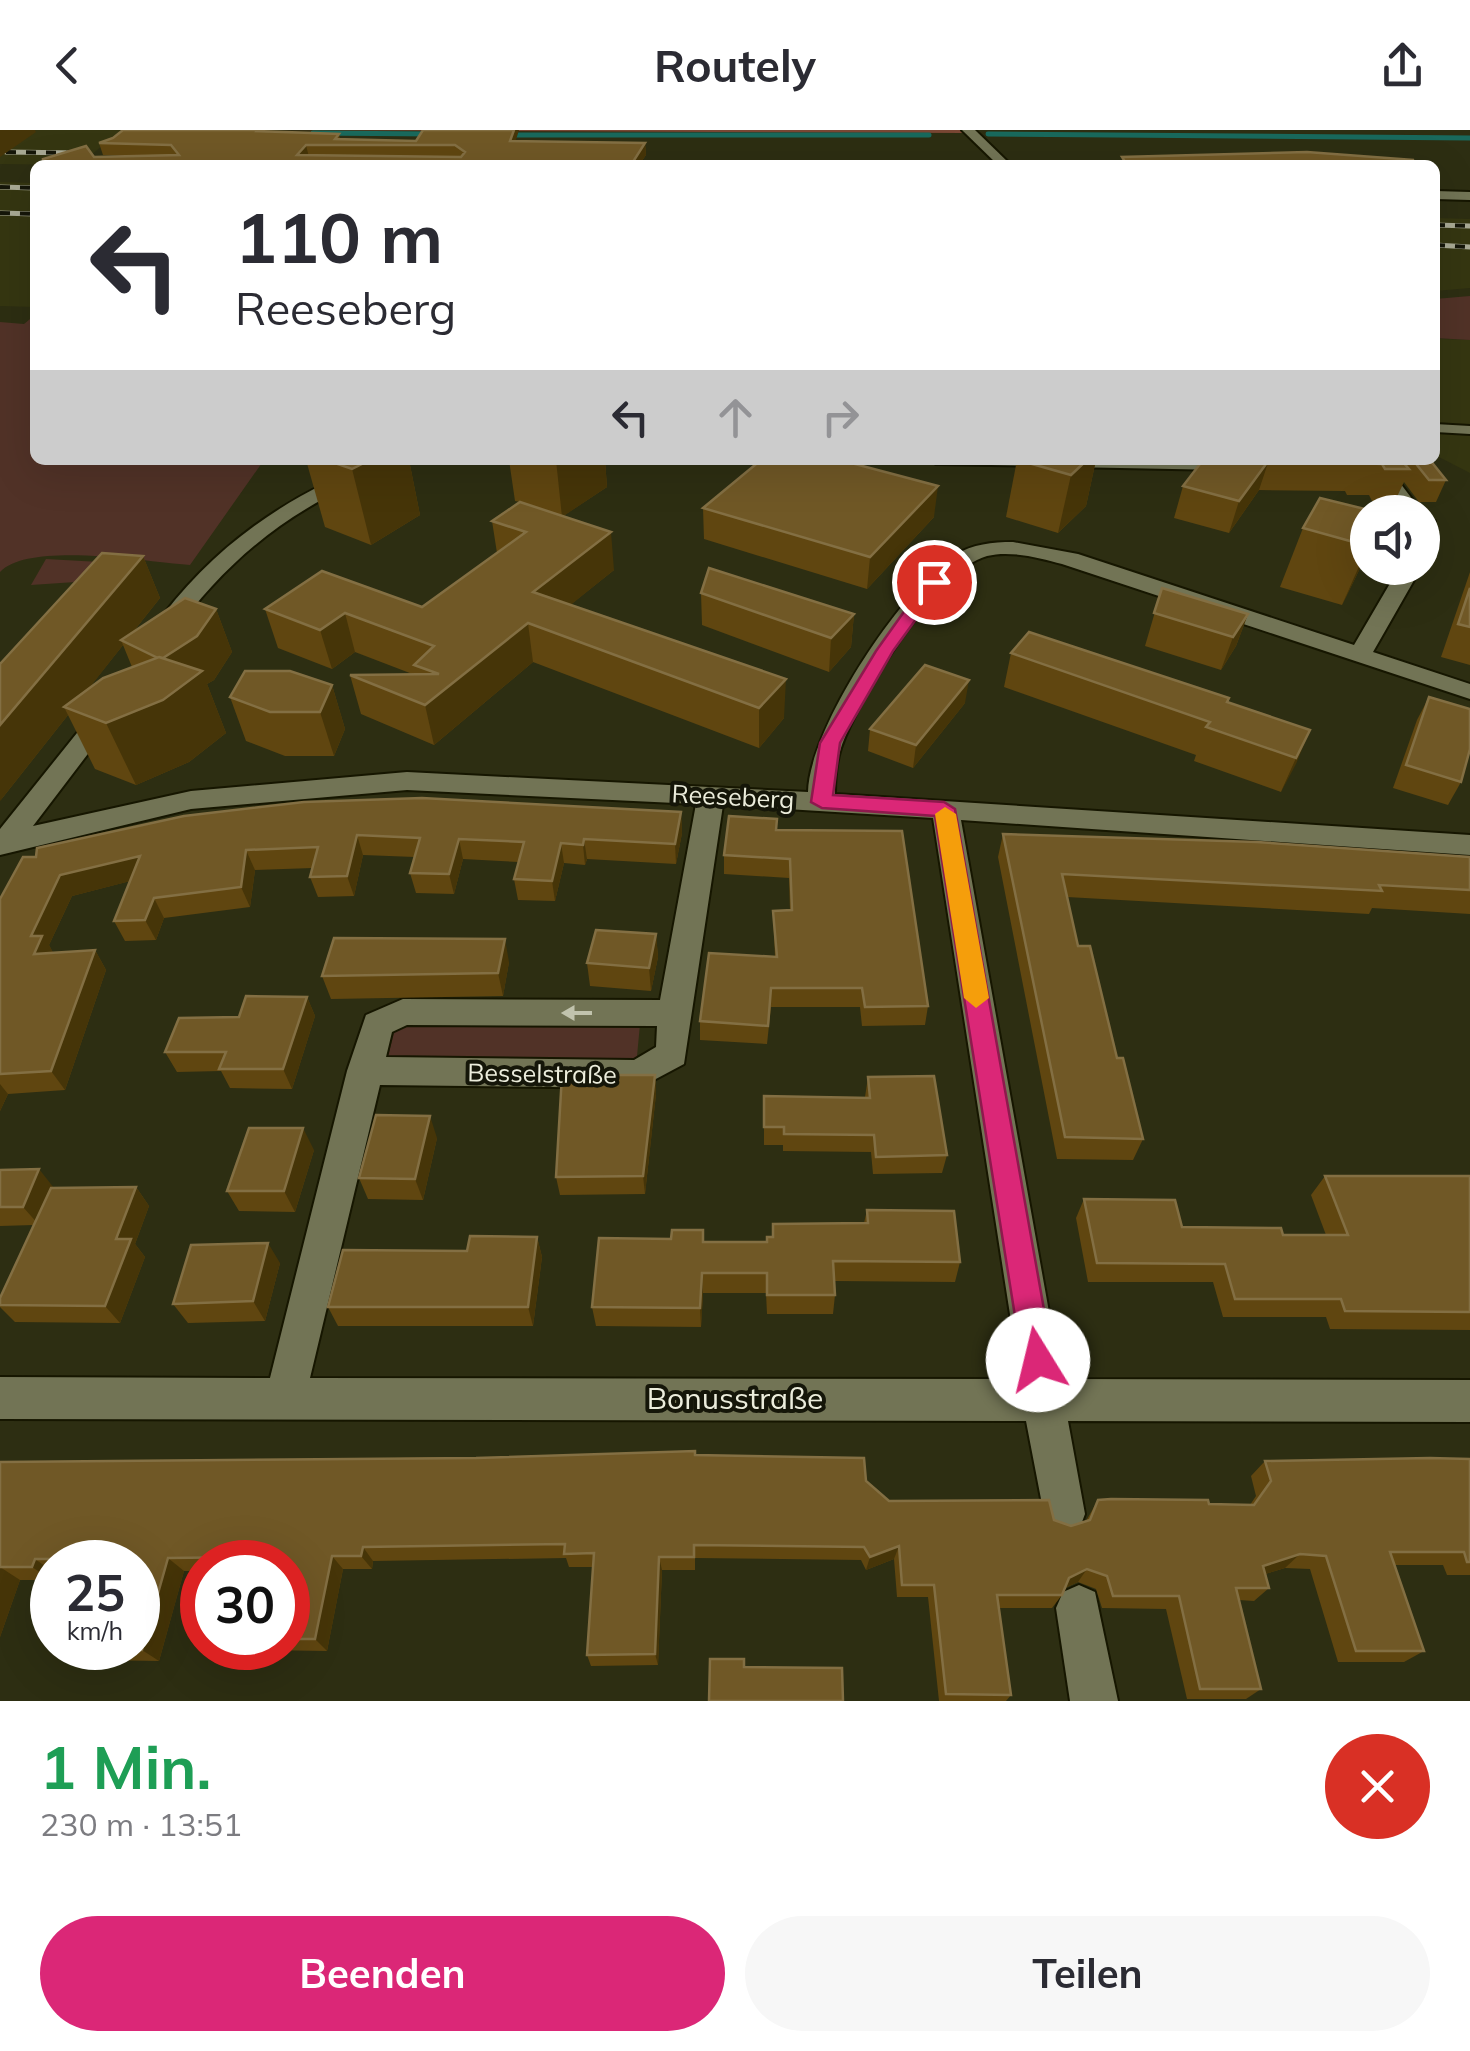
<!DOCTYPE html>
<html lang="de">
<head>
<meta charset="utf-8">
<style>
	body { margin:0; font-family:Mulish,sans-serif; background:#f7f7f7; color:#2b2b33; height:100vh; display:flex; flex-direction:column; font-size:38px; white-space:nowrap }
	* { box-sizing:border-box; margin:0 }
	p { font-size:32px; color:#7c7c81 }
	.icon { flex:none; width:55px; height:55px; fill:none; stroke:currentColor; stroke-width:2; stroke-linecap:round; stroke-linejoin:round }
	.map { position:relative; height:1571px; overflow:hidden }
	.details { display:flex; flex-direction:column; background:#fff; flex:1 }
	.details>* { flex:none }
	.hud { position:absolute; left:30px; top:30px; width:1410px; height:305px; border-radius:15px; box-shadow:0 10px 40px #0002; background:#fff; color:#2b2b33; overflow:hidden }
	.buttons { position:absolute; left:1350px; top:365px; display:grid; gap:20px }
	.buttons a { display:grid; place-items:center; width:90px; height:90px; border-radius:50%; background:#fff; box-shadow:0 10px 40px #0002; font-size:50px }
	.speed { position:absolute; left:30px; top:1410px; display:flex; gap:20px; font-size:50px; font-weight:700; text-align:center }
	.speed>* { display:grid; place-content:center; width:130px; height:130px; border-radius:50%; background:#fff; box-shadow:0 10px 40px #0002; line-height:1 }
	.speed small { font-size:25px; font-weight:400 }
	.speed .limit { border:15px solid #d22; background:#fff; color:#111 }
	.pin { position:absolute; display:grid; place-items:center; width:85px; height:85px; color:#fff; margin:-42px; border:5px solid #fff; border-radius:50%; box-shadow:0 2px 10px #0007 }
	.me { position:absolute; width:110px; margin:-55px; rotate:351deg; stroke-linejoin:round; filter:drop-shadow(0 0 8px #0008) }
	.turn { display:flex; align-items:center; gap:35px; height:210px; padding:0 40px; font-size:45px }
	.turn .icon { width:130px; height:130px; stroke-width:2.5 }
	.turn b { display:block; font-size:70px; line-height:85px }
	.lanes { display:flex; align-items:center; height:95px; padding:0 40px; background:#0003; justify-content:center; gap:50px; direction:ltr }
	.lanes .off { opacity:.35 }
	.round { display:grid; place-items:center; flex:none; width:105px; height:105px; border-radius:52px; background:#f7f7f7 }
	.overview { display:flex; align-items:center; justify-content:space-between; height:170px; padding:0 40px }
	h1 { font-size:60px; font-weight:700; line-height:75px; color:#1e9e55 }
	.cta { display:flex; gap:20px; margin-top:auto; padding:20px 40px }
	.cta a { flex:1; height:115px; border-radius:60px; background:#db2777; color:#fff; font-size:40px; font-weight:700; line-height:115px; text-align:center }
	.cta a+a { background:#f7f7f7; color:#2b2b33 }
	header { display:flex; justify-content:space-between; align-items:center; height:130px; padding:0 40px; background:#fff; font-size:45px; font-weight:700 }
	.map>svg:first-child { display:block }
</style>
</head>
<body>
<header><svg class="icon" aria-label="back" viewBox="0 0 24 24"><path d="M15 5l-7 7 7 7"/></svg>Routely<svg class="icon" aria-label="share" viewBox="0 0 24 24"><path d="M12 15V3M7 8l5-5 5 5M5 13v7h14v-7"/></svg></header>
<div class="map">
<svg width="1470" height="1571" viewBox="0 0 1470 1571">
	<rect width="100%" height="100%" fill="#2d2e12"/>
	<g fill="#353611">
		<polygon points="0,0 121,0 79,35 0,34"/>
		<polygon points="0,52 35,53 35,177 0,176"/>
		<polygon points="1435,88 1470,89 1470,158 1435,161"/>
		<polygon points="1435,209 1470,210 1470,343 1435,325"/>
	</g>
	<g fill="#513227">
		<polygon points="1470,166 1470,210 1435,208 1435,169"/>
		<path d="M35,185V330H264L190,435C147,432 29,411 0,442V192L24,194Z"/>
		<polygon points="46,429 118,433 105,450 31,455"/>
		<polygon points="397,891 640,894 636,937 386,934"/>
	</g>
	<polygon fill="#794633" points="271,0 962,0 963,3"/>
	<g fill="none" stroke-linecap="round" stroke-linejoin="round">
		<g stroke="#19695c" stroke-width="5">
			<polyline points="313,3 435,4"/>
			<polyline points="988,4 1470,8"/>
			<polyline points="503,5 929,5"/>
		</g>
		<defs>
			<g id="lane">
				<polygon points="1435,294 1470,296 1470,304 1435,302"/>
				<polygon points="930,330 1044,330 1045,332 1039,336 936,334"/>
				<polygon points="1064,330 1224,332 1230,336 1224,340 1068,337 1062,333"/>
				<polygon points="1378,337 1388,337 1422,382 1408,382 1376,340"/>
			</g>
			<g id="street">
				<polygon points="962,0 975,0 1011,35 998,35"/>
				<polygon points="1435,61 1470,62 1470,70 1435,69"/>
				<path d="M377,330H404C385,347 350,354 327,367C263,401 215,446 172,505H156L152,500C210,418 284,367 377,330Z"/>
				<polygon points="1422,385 1435,391 1433,404 1422,410"/>
				<path d="M1013,412L1078,424L1354,515L1399,438H1421L1373,522L1470,554V569L1062,434C1040,428 1010,420 987,426C935,440 858,569 841,618C836,633 835,648 835,664L1470,705V725L961,690L1061,1249L1470,1250V1292L1068,1291L1085,1384L1079,1400L1063,1406L1047,1400L1026,1291L0,1289V1247L270,1248L347,941L366,885L403,869L660,870L696,674L407,660L191,679L0,725V699L97,578H115L119,583L33,696L191,661L407,642L808,662C809,599 901,459 955,425C973,414 992,412 1013,412ZM723,675L933,688L1020,1249L310,1248L380,955L639,958L684,934ZM407,895L657,896L656,917L634,930L386,927L392,902Z"/>
				<polygon points="1079,1455 1095,1462 1118,1571 1070,1571 1056,1478 1063,1462"/>
			</g>
		</defs>
		<use href="#lane" stroke="#161600" stroke-width="4"/>
		<use href="#street" stroke="#161600" stroke-width="4"/>
		<use href="#lane" fill="#727455" fill-rule="evenodd"/>
		<use href="#street" fill="#727455" fill-rule="evenodd"/>
		<defs>
			<g id="rail">
				<polyline points="6,22 80,23"/>
				<polyline points="0,57 35,58"/>
				<polyline points="0,83 35,84"/>
				<polyline points="1435,95 1470,96"/>
				<polyline points="1435,115 1470,117"/>
			</g>
		</defs>
		<use href="#rail" stroke="#a9aa95" stroke-width="5"/>
		<use href="#rail" stroke="#151609" stroke-width="4" stroke-dasharray="10" stroke-linecap="butt"/>
	</g>
	<g fill="#604610" fill-rule="evenodd">
		<polygon points="262,2 339,4 340,10 645,13 646,25 639,35 44,35 43,29 137,26 103,25 99,13"/>
		<polygon points="306,330 409,330 420,385 371,415 325,397"/>
		<polygon points="509,330 605,330 607,357 563,386 614,440 570,475 784,588 759,618 533,532 434,615 361,584 350,545 415,545 355,522 332,539 278,518 265,479 422,477 497,423 492,391 520,372 515,371"/>
		<polygon points="1017,330 1096,330 1086,376 1058,403 1006,387"/>
		<polygon points="1203,330 1430,330 1446,350 1436,372 1419,372 1404,352 1395,371 1372,371 1369,365 1347,365 1345,361 1259,360 1229,403 1174,388 1183,356"/>
		<polygon points="703,378 934,387 867,459 704,409"/>
		<polygon points="1368,382 1368,422 1342,475 1280,457 1303,398"/>
		<path d="M143,426L160,468L133,502L216,479L232,522L214,550L207,554L226,603L189,632L136,655L95,639L68,585L0,671ZM123,515L132,537L88,559Z"/>
		<polygon points="1470,442 1470,535 1441,527"/>
		<polygon points="1162,458 1248,484 1236,516 1221,540 1145,516"/>
		<polygon points="701,463 854,484 851,517 829,542 702,495"/>
		<polygon points="1011,523 1227,572 1310,600 1281,662 1194,631 1196,625 1004,557"/>
		<polygon points="332,555 345,599 334,626 285,626 246,611 230,567"/>
		<polygon points="1429,567 1461,652 1448,675 1393,658 1417,590"/>
		<polygon points="965,573 913,638 868,621 870,599"/>
		<polygon points="681,682 682,703 676,734 587,729 585,735 564,733 555,771 518,770 514,749 519,732 463,729 454,764 416,763 410,743 415,727 363,725 354,766 318,767 310,747 313,738 255,740 250,777 164,788 156,810 125,811 114,791 130,751 72,766 49,815 53,823 95,820 106,840 65,960 8,964 0,981 0,769 23,727"/>
		<polygon points="777,700 928,876 925,895 862,896 860,877 771,877 767,914 700,910 700,891 775,827 773,781 790,781 789,748 724,744 724,725"/>
		<polygon points="1003,704 1470,727 1470,784 1372,778 1369,784 1067,767 1078,816 1143,1009 1133,1030 1057,1029 998,727"/>
		<polygon points="656,804 658,827 651,861 590,856 587,833"/>
		<polygon points="509,832 503,866 331,869 322,846"/>
		<polygon points="307,867 315,886 292,959 230,958 221,941 177,942 165,922 239,887"/>
		<polygon points="655,945 656,964 645,1064 560,1065 556,1047"/>
		<polygon points="868,947 947,1025 942,1043 873,1044 871,1022 783,1021 783,1015 764,1015 764,966 865,967"/>
		<polygon points="437,1008 423,1070 368,1069 359,1048"/>
		<polygon points="314,1020 295,1082 239,1081 227,1061"/>
		<polygon points="0,1040 54,1058 136,1057 149,1076 135,1114 145,1127 120,1193 15,1192 0,1177 0,1168 34,1095 0,1096"/>
		<polygon points="1325,1046 1470,1046 1470,1200 1330,1199 1326,1187 1223,1187 1213,1152 1088,1152 1076,1088 1084,1069 1182,1097 1283,1105 1326,1105 1311,1065"/>
		<polygon points="867,1080 960,1132 955,1152 834,1151 835,1165 833,1184 767,1184 766,1163 703,1163 701,1197 596,1196 592,1177 671,1109 703,1100 704,1112 766,1112 864,1093"/>
		<polygon points="537,1107 542,1127 533,1196 338,1196 328,1177 467,1121"/>
		<polygon points="280,1133 265,1191 188,1193 173,1174"/>
		<polygon points="695,1325 866,1351 889,1371 1054,1390 1071,1396 1086,1391 1098,1370 1250,1375 1256,1366 1251,1346 1265,1331 1470,1329 1470,1445 1447,1445 1443,1435 1395,1435 1424,1521 1404,1532 1338,1532 1310,1439 1285,1438 1265,1444 1269,1458 1254,1471 1239,1470 1261,1559 1246,1569 1187,1569 1166,1479 1102,1478 1096,1459 1078,1452 1065,1458 1062,1465 1052,1478 999,1478 1011,1565 1006,1571 939,1571 928,1467 897,1467 894,1429 866,1440 861,1430 695,1428 695,1440 662,1440 658,1535 591,1536 587,1525 593,1437 569,1437 566,1428 373,1431 372,1439 343,1439 327,1521 261,1520 258,1518 288,1518 288,1432 202,1432 202,1441 184,1441 159,1531 92,1530 73,1519 138,1432 52,1432 52,1450 20,1450 0,1507 0,1332"/>
	</g>
	<g fill="#463508">
		<polygon points="0,0 35,0 36,2 0,27"/>
		<polygon points="514,0 519,0 512,23 510,11"/>
		<polygon points="645,13 646,25 639,35 631,35"/>
		<polygon points="306,15 309,27 297,25"/>
		<polygon points="370,330 409,330 420,385 371,415 352,339"/>
		<polygon points="556,330 605,330 607,357 562,387"/>
		<polygon points="1087,330 1096,330 1086,376 1058,403 1071,345"/>
		<polygon points="1269,330 1259,360 1229,403 1239,371"/>
		<polygon points="938,356 934,387 867,459 870,427"/>
		<polygon points="611,402 614,440 542,498 533,462"/>
		<polygon points="1368,416 1368,422 1342,475"/>
		<polygon points="143,426 160,468 125,512 121,510 123,515 72,580 64,577 68,585 0,671 0,595"/>
		<polygon points="216,479 232,522 214,550 207,554 226,603 189,632 136,655 106,593 161,529"/>
		<polygon points="345,483 355,522 332,539 320,500"/>
		<polygon points="854,484 851,517 829,542 831,508"/>
		<polygon points="1248,484 1236,516 1221,540 1233,507"/>
		<polygon points="528,493 533,532 434,615 425,575"/>
		<polygon points="786,549 784,588 759,618 759,578"/>
		<polygon points="969,550 965,573 913,638 916,615"/>
		<polygon points="332,555 345,599 334,626 320,582"/>
		<polygon points="1310,600 1296,634 1281,662 1296,628"/>
		<polygon points="681,682 682,703 676,734 675,714"/>
		<polygon points="357,705 363,725 354,766 347,746"/>
		<polygon points="459,709 463,729 454,764 449,744"/>
		<polygon points="584,709 587,729 585,735 583,715"/>
		<polygon points="561,713 564,733 555,771 552,751"/>
		<polygon points="246,720 255,740 250,777 241,757"/>
		<polygon points="140,726 150,746 72,766 49,815 55,826 34,824 31,806 60,745"/>
		<polygon points="154,768 164,788 156,810 145,790"/>
		<polygon points="656,804 658,827 651,861 649,838"/>
		<polygon points="505,809 509,832 503,866 498,843"/>
		<polygon points="95,820 106,840 65,960 51,941"/>
		<polygon points="307,867 315,886 292,959 283,939"/>
		<polygon points="655,945 656,964 645,1064 643,1046"/>
		<polygon points="0,954 8,964 0,981"/>
		<polygon points="430,986 437,1008 423,1070 415,1049"/>
		<polygon points="303,998 314,1020 295,1082 284,1061"/>
		<polygon points="39,1039 54,1058 39,1095 23,1077"/>
		<polygon points="136,1057 149,1076 135,1114 145,1127 120,1193 105,1176 116,1109"/>
		<polygon points="537,1107 542,1127 533,1196 528,1177"/>
		<polygon points="268,1113 280,1133 265,1191 253,1171"/>
		<polygon points="702,1143 703,1163 701,1197 700,1178"/>
		<polygon points="899,1416 894,1429 866,1440 870,1427"/>
		<polygon points="363,1417 373,1431 372,1439 361,1426"/>
		<polygon points="1300,1424 1285,1438 1249,1449 1263,1436"/>
		<polygon points="332,1426 343,1439 327,1521 315,1509"/>
		<polygon points="659,1427 662,1440 658,1535 655,1524"/>
		<polygon points="168,1428 184,1441 159,1531 142,1520"/>
		<polygon points="35,1429 52,1441 52,1450 32,1437"/>
		<polygon points="0,1437 20,1450 0,1507"/>
		<polygon points="1087,1439 1078,1452 1060,1460 1069,1448"/>
	</g>
	<g fill="#705826" stroke="#836f43" stroke-width="2.5" fill-rule="evenodd">
		<path d="M123,0H258L257,1L339,4L335,9L416,11L423,0H514L510,11L645,13L631,35L44,34L43,29L86,16L94,27L179,25L171,15L99,13L113,8ZM306,15H455L465,22L461,27L297,25Z"/>
		<polygon points="1307,22 1414,30 1399,35 1127,35 1122,27"/>
		<polygon points="326,330 370,330 352,339"/>
		<polygon points="761,330 840,330 938,356 870,427 703,378"/>
		<polygon points="1018,330 1087,330 1071,345"/>
		<polygon points="1203,330 1269,330 1239,371 1183,356"/>
		<polygon points="1358,330 1401,330 1409,339 1385,339 1382,334 1360,333"/>
		<polygon points="1413,330 1430,330 1446,350 1429,350"/>
		<polygon points="1320,368 1377,382 1368,382 1368,416 1303,398"/>
		<polygon points="520,372 611,402 533,462 786,549 759,578 528,493 425,575 350,545 439,544 414,535 434,516 345,483 320,500 265,479 322,441 422,477 526,402 492,391"/>
		<polygon points="102,423 143,426 0,595 0,534"/>
		<polygon points="709,438 854,484 831,508 701,463"/>
		<polygon points="1162,458 1248,484 1233,507 1154,483"/>
		<polygon points="1470,458 1470,497 1458,494"/>
		<polygon points="185,468 216,479 197,506 163,528 158,528 121,510"/>
		<polygon points="1029,502 1229,568 1227,572 1310,600 1296,628 1206,597 1210,592 1011,523"/>
		<polygon points="159,527 202,541 163,570 106,593 64,577 103,548"/>
		<polygon points="925,535 969,550 916,615 870,599"/>
		<polygon points="245,541 290,541 332,555 320,582 270,582 230,567"/>
		<polygon points="1429,567 1470,579 1470,619 1461,652 1406,635"/>
		<polygon points="422,668 681,682 675,714 584,709 583,715 561,713 552,751 514,749 524,712 459,709 449,744 410,743 420,708 357,705 347,746 310,747 318,717 246,720 241,757 154,768 145,790 114,791 140,726 60,745 31,806 42,806 34,824 95,820 51,941 0,944 0,769 23,727 36,727 37,718 184,686 304,672"/>
		<polygon points="729,686 777,689 776,700 902,701 928,876 865,877 862,858 771,858 768,896 700,891 709,823 777,827 773,781 792,780 790,729 724,725"/>
		<polygon points="1003,704 1257,712 1470,727 1470,760 1379,755 1382,761 1062,744 1078,816 1090,816 1117,928 1123,928 1143,1009 1065,1007"/>
		<polygon points="596,800 656,804 649,838 587,833"/>
		<polygon points="334,808 505,809 498,843 322,846"/>
		<polygon points="246,866 307,867 283,939 219,939 226,922 165,922 179,888 239,887"/>
		<polygon points="562,945 655,945 643,1046 556,1047"/>
		<polygon points="934,946 947,1025 876,1027 874,1005 784,1004 784,997 764,997 764,966 870,968 868,947"/>
		<polygon points="376,985 430,986 415,1049 359,1048"/>
		<polygon points="249,998 303,998 284,1061 227,1061"/>
		<polygon points="39,1039 23,1077 0,1077 0,1040"/>
		<polygon points="1325,1046 1470,1046 1470,1182 1345,1181 1341,1169 1235,1169 1225,1134 1097,1133 1084,1069 1175,1070 1182,1097 1281,1098 1283,1105 1348,1105"/>
		<polygon points="136,1057 116,1109 131,1109 105,1176 0,1175 0,1168 51,1058"/>
		<polygon points="867,1080 954,1081 960,1132 833,1131 835,1165 767,1165 767,1143 702,1143 700,1178 592,1177 599,1108 671,1109 672,1100 703,1100 703,1112 767,1112 767,1107 773,1107 773,1094 868,1093"/>
		<polygon points="470,1106 537,1107 528,1177 328,1177 343,1120 467,1121"/>
		<polygon points="268,1113 253,1171 173,1174 191,1115"/>
		<polygon points="695,1321 695,1325 864,1328 866,1351 889,1371 1049,1370 1054,1390 1071,1396 1090,1390 1098,1370 1111,1369 1208,1370 1209,1374 1254,1375 1271,1351 1265,1331 1430,1328 1470,1329 1470,1432 1467,1432 1464,1422 1390,1422 1424,1521 1356,1521 1326,1426 1300,1424 1263,1436 1269,1458 1236,1458 1261,1559 1200,1559 1179,1466 1113,1466 1107,1446 1087,1439 1069,1448 1062,1465 997,1465 1011,1565 946,1564 934,1455 902,1455 899,1416 870,1427 864,1417 694,1415 694,1427 659,1427 655,1524 587,1525 594,1423 564,1424 565,1414 363,1417 361,1426 332,1426 315,1509 288,1509 288,1432 265,1432 266,1427 168,1428 142,1520 73,1519 74,1518 138,1518 138,1432 102,1432 103,1429 35,1429 32,1437 0,1437 0,1332 476,1328"/>
		<polygon points="710,1529 744,1529 744,1537 842,1538 843,1571 709,1571"/>
	</g>
	<defs><path id="oneway-solid" d="M-6-.8H1V-3.2L6.5 0L1 3.2V.8H-6Z" transform="scale(2.5)"/></defs>
	<use fill="#c1c3ad" href="#oneway-solid" transform="translate(577 883) rotate(-180)"/>
	<polygon fill="#db2777" stroke="#8e194d" stroke-width="2.5" points="928,448 943,452 893,521 840,613 833,665 944,672 955,679 1053,1230 1048,1240 1038,1245 1027,1240 1022,1230 935,686 822,678 811,672 820,613 876,521"/>
	<polygon fill="#f59e0b" points="945,677 956,684 989,868 976,878 964,868 935,684"/>
	<g text-anchor="middle" dominant-baseline="central" stroke-width="8" stroke-linejoin="round" paint-order="stroke">
		<g font-size="25" fill="#eceddc" stroke="#151609">
			<text transform="translate(733 666) rotate(3)">Reeseberg</text>
			<text transform="translate(542 943) rotate(1)">Besselstraße</text>
		</g>
		<g font-size="30" fill="#eceddc" stroke="#151609">
			<text x="735" y="1268">Bonusstraße</text>
		</g>
	</g>
</svg>
<div class="buttons">
<a><svg class="icon" aria-label="sound" viewBox="0 0 24 24"><path d="M4 9h4l5-4v14l-5-4H4zM17 9q2 3 0 6"/></svg></a>
</div>
<div class="speed"><div>25<small>km/h</small></div><div class="limit">30</div></div>
<div class="pin" style="left:934px;top:452px;background:#d93025"><svg class="icon" aria-label="arrive" viewBox="0 0 24 24"><path d="M6 21V4h12l-3 4 3 4H6"/></svg></div>
<svg class="me" style="left:1038px;top:1230px" viewBox="-20 -20 40 40"><circle r="19" fill="#fff"/><path d="M0-13L10 11 0 6-10 11z" fill="#db2777"/></svg>
<div class="hud">
<div class="turn"><svg class="icon" aria-label="left" viewBox="0 0 24 24"><path d="M17 20v-9H6M10 6l-5 5 5 5"/></svg><div><b>110 m</b>Reeseberg</div></div>
<div class="lanes"><svg class="icon" aria-label="left" viewBox="0 0 24 24"><path d="M17 20v-9H6M10 6l-5 5 5 5"/></svg><svg class="icon off" aria-label="ahead" viewBox="0 0 24 24"><path d="M12 20V5M6 11l6-6 6 6"/></svg><svg class="icon off" aria-label="right" viewBox="0 0 24 24"><path d="M7 20v-9h11M14 6l5 5-5 5"/></svg></div>
</div>
</div>
<section class="details">
<div class="overview"><div><h1>1 Min.</h1><p>230 m · 13:51</p></div><a class="round" style="background:#d93025;color:#fff"><svg class="icon" aria-label="close" viewBox="0 0 24 24"><path d="M6 6l12 12M18 6L6 18"/></svg></a></div>
<div class="cta"><a>Beenden</a><a>Teilen</a></div>
</section>
</body>
</html>
